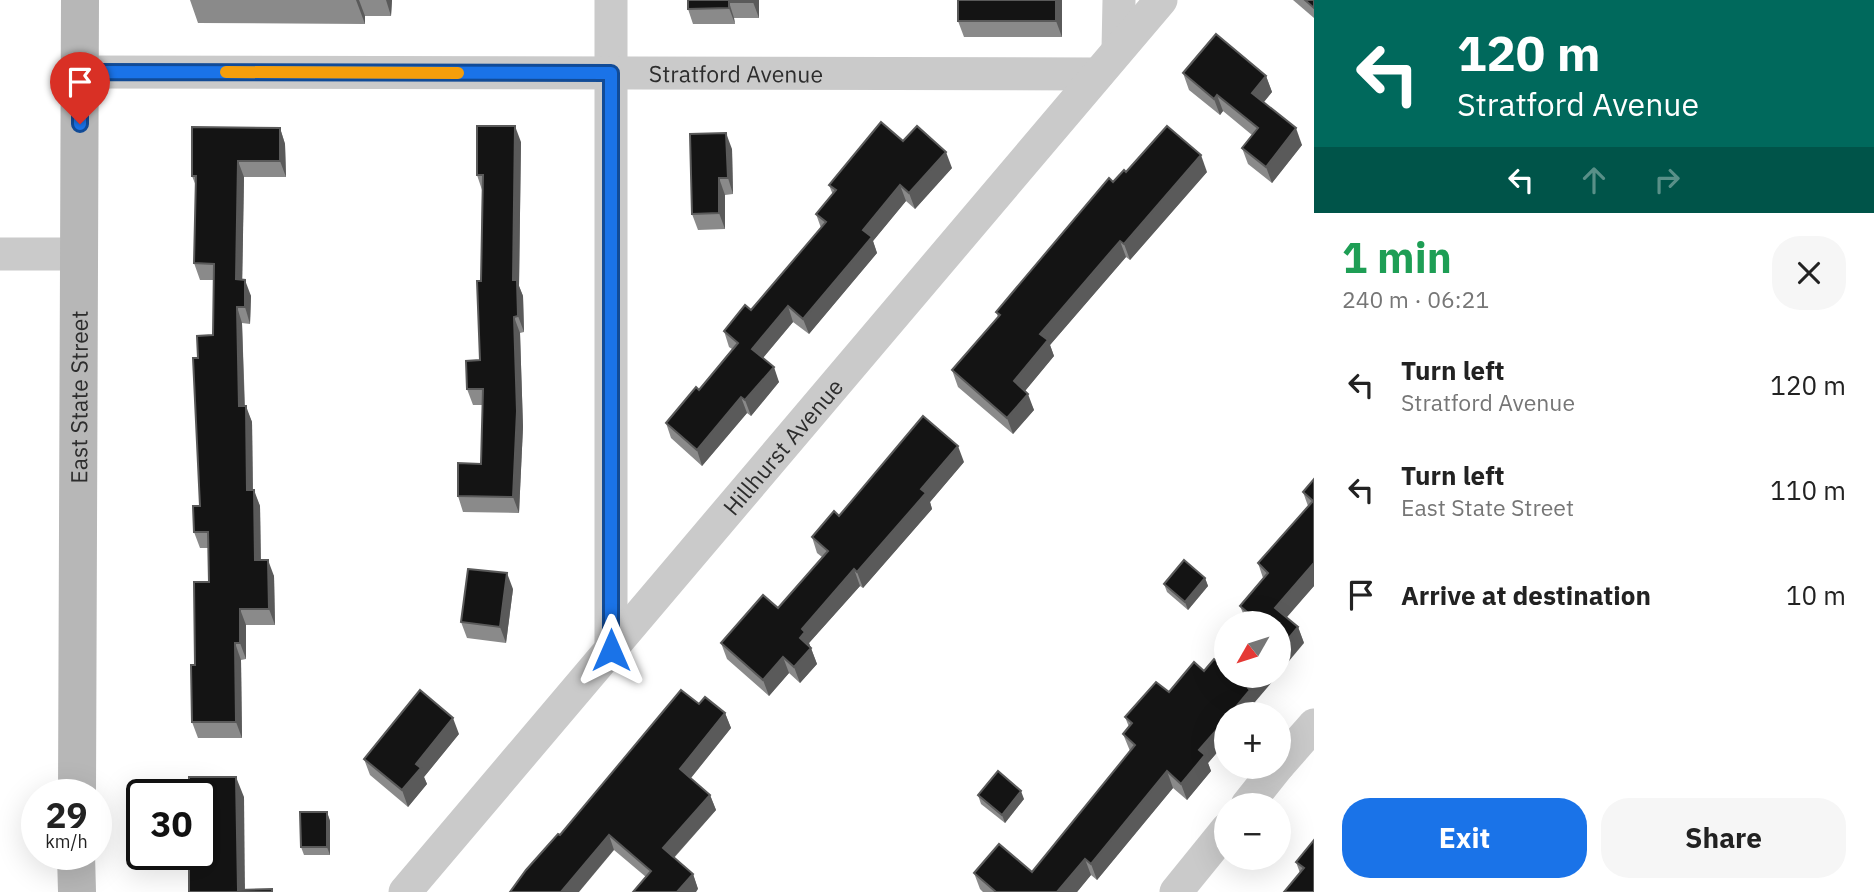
<!DOCTYPE html>
<html lang="en">
<head>
<meta charset="utf-8">
<style>
	body { margin:0; font-family:"IBM Plex Sans",sans-serif; background:#f6f6f6; color:#222; height:100vh; display:flex; flex-direction:column; font-size:26px; white-space:nowrap }
	* { box-sizing:border-box; margin:0 }
	p { font-size:23px; color:#767676 }
	.icon { flex:none; width:38px; height:38px; fill:none; stroke:currentColor; stroke-width:2; stroke-linecap:round; stroke-linejoin:round }
	.map { position:relative; flex:1; overflow:hidden }
	.side { display:flex; flex-direction:column; background:#fff; width:560px }
	.side>* { flex:none }
	.guide { background:#00695c; color:#fff; overflow:hidden }
	.needle { width:46px; rotate:231deg }
	.tools { position:absolute; left:1214px; top:611px; display:grid; gap:14px }
	.tools a { display:grid; place-items:center; width:77px; height:77px; border-radius:50%; background:#fff; box-shadow:0 7px 28px #0002; font-size:35px }
	.speed { position:absolute; left:21px; top:779px; display:flex; gap:14px; font-size:35px; font-weight:700; text-align:center }
	.speed>* { display:grid; place-content:center; width:91px; height:91px; border-radius:50%; background:#fff; box-shadow:0 7px 28px #0002; line-height:1 }
	.speed small { font-size:18px; font-weight:400 }
	.speed .limit { border:4px solid #111; border-radius:10px; background:#fff; color:#111 }
	.pin { position:absolute; display:grid; place-items:center; width:60px; height:60px; color:#fff; margin:-72px -30px; border-radius:50% 50% 50% 0; rotate:-45deg; box-shadow:0 0 7px #0007 }
	.pin .icon { rotate:45deg }
	.me { position:absolute; width:77px; margin:-38px; rotate:0deg; stroke-linejoin:round; filter:drop-shadow(0 0 5px #0008) }
	.turn { display:flex; align-items:center; gap:24px; height:147px; padding:0 28px; font-size:32px }
	.turn .icon { width:91px; height:91px; stroke-width:2.5 }
	.turn b { display:block; font-size:49px; line-height:60px }
	.lanes { display:flex; align-items:center; height:66px; padding:0 28px; background:#0003; justify-content:center; gap:35px; direction:ltr }
	.lanes .off { opacity:.35 }
	.round { display:grid; place-items:center; flex:none; width:74px; height:74px; border-radius:28px; background:#f6f6f6 }
	.overview { display:flex; align-items:center; justify-content:space-between; height:119px; padding:0 28px }
	h1 { font-size:42px; font-weight:700; line-height:52px; color:#1e9e55 }
	.primary-button { display:flex; gap:14px; margin-top:auto; padding:14px 28px }
	.primary-button a { flex:1; height:80px; border-radius:28px; background:#1a73e8; color:#fff; font-size:28px; font-weight:700; line-height:80px; text-align:center }
	.primary-button a+a { background:#f6f6f6; color:#222 }
	ul { padding:0; list-style:none }
	li { display:flex; align-items:center; gap:21px; height:105px; padding:0 28px }
	li div { flex:1 }
	li b { display:block; font-size:26px }
	li em { font-style:normal }
	main { display:flex; flex:1; min-height:0 }
	.map>svg:first-child { display:block }
</style>
</head>
<body>
<main>
<div class="map">
<svg width="1314" height="892" viewBox="0 0 1314 892">
	<rect width="100%" height="100%" fill="#fff"/>
	<g fill="none" stroke-linecap="round" stroke-linejoin="round">
		<g stroke="#cacaca" stroke-width="33">
			<polyline points="611,0 611,650"/>
			<polyline points="1118,50 1119,0"/>
			<path id="s1" d="M80,72L1098,74"/>
			<polyline points="0,254 79,254"/>
			<polyline points="1279,765 1314,725"/>
			<polyline points="1247,805 1278,766"/>
			<path id="s2" d="M405,892L1161,0"/>
			<polyline points="1176,892 1227,829"/>
		</g>
		<g stroke="#b7b7b7" stroke-width="38">
			<path id="s3" d="M77,794L80,0"/>
			<polyline points="76,854 77,892"/>
		</g>
	</g>
	<g fill="#8a8a8a">
		<polygon points="190,0 392,0 391,16 365,16 365,24 198,23"/>
		<polygon points="688,0 759,0 759,18 734,18 735,24 693,24 688,9"/>
		<polygon points="1062,0 1062,37 964,37 958,21"/>
		<polygon points="1293,0 1314,0 1314,18"/>
		<polygon points="1183,73 1266,76 1272,92 1264,102 1302,145 1272,183 1248,164 1242,148 1252,135 1223,111 1220,115 1189,90"/>
		<polygon points="280,128 285,144 286,177 244,177 242,280 251,296 250,324 242,323 245,406 252,422 253,490 260,506 261,560 274,576 275,625 246,625 246,659 241,660 242,738 198,738 192,722 195,665 209,582 209,548 200,548 194,532 200,506 198,358 213,335 214,280 200,280 194,263 196,186 192,176"/>
		<polygon points="903,141 952,168 915,209 906,201 873,241 877,253 809,334 793,322 763,358 779,382 751,416 747,413 702,466 671,438 666,423 699,390 732,349 729,347 724,331 751,310 821,228 816,214 833,195 829,185"/>
		<polygon points="521,142 519,286 523,296 524,332 520,333 523,427 519,513 463,512 458,496 481,464 483,405 473,405 467,389 480,360 482,190 477,175"/>
		<polygon points="732,149 733,194 725,195 725,229 698,230 692,214"/>
		<polygon points="1126,172 1207,172 1130,260 1126,257 1050,345 1054,356 1025,391 1034,410 1013,434 958,387 952,370 998,317 996,312"/>
		<polygon points="964,462 930,502 932,509 863,588 860,586 809,643 817,664 800,683 789,673 769,696 727,659 721,643 778,608 822,557 817,553 812,537 839,516"/>
		<polygon points="1314,479 1314,586 1286,617 1298,627 1304,643 1279,623 1247,623 1240,606 1263,578 1258,563 1308,506 1303,492"/>
		<polygon points="1205,578 1208,586 1188,610 1167,592 1164,584"/>
		<polygon points="513,589 506,643 467,638 461,622"/>
		<polygon points="1204,671 1255,702 1256,706 1227,714 1227,741 1208,763 1211,771 1187,800 1173,788 1097,880 1091,875 1077,892 983,892 980,889 974,873 1032,872 1130,751 1123,734 1129,727 1125,717"/>
		<polygon points="699,704 725,713 731,728 691,778 710,795 716,810 674,858 693,874 698,889 646,877 614,850 560,835"/>
		<polygon points="459,734 424,777 427,784 408,807 370,775 364,759"/>
		<polygon points="978,795 1024,799 1005,823 981,804"/>
		<polygon points="327,812 330,821 330,855 304,855 301,847"/>
		<polygon points="1314,840 1314,892 1300,873 1296,862"/>
	</g>
	<g fill="#5a5a5a">
		<polygon points="356,0 359,0 365,16 365,24"/>
		<polygon points="386,0 392,0 391,16"/>
		<polygon points="753,0 759,0 759,18 753,2"/>
		<polygon points="1056,0 1062,0 1062,37 1056,21"/>
		<polygon points="729,2 734,18 735,24 729,8"/>
		<polygon points="1266,76 1272,92 1258,109 1252,93"/>
		<polygon points="1217,95 1223,111 1220,115 1214,99"/>
		<polygon points="515,126 521,142 519,286 523,296 524,332 518,316 513,280"/>
		<polygon points="280,128 285,144 286,177 280,161"/>
		<polygon points="1296,128 1302,145 1272,183 1266,167"/>
		<polygon points="726,133 732,149 733,194 728,178"/>
		<polygon points="946,152 952,168 915,209 909,193"/>
		<polygon points="1201,155 1207,172 1130,260 1124,244"/>
		<polygon points="238,161 244,177 242,295 236,279"/>
		<polygon points="719,178 725,195 725,229 719,213"/>
		<polygon points="900,185 906,201 873,241 877,253 809,334 803,319 863,230"/>
		<polygon points="1120,241 1126,257 1050,345 1054,356 1020,397 1014,381 1040,334"/>
		<polygon points="245,280 251,296 250,324 245,307"/>
		<polygon points="788,306 793,322 757,365 752,349"/>
		<polygon points="237,307 242,323 245,422 239,406"/>
		<polygon points="514,317 520,333 523,427 519,513 513,497"/>
		<polygon points="774,367 779,382 751,416 745,400"/>
		<polygon points="1028,394 1034,410 1013,434 1007,418"/>
		<polygon points="741,397 747,413 702,466 697,450"/>
		<polygon points="246,406 252,422 253,506 247,490"/>
		<polygon points="958,446 964,462 930,502 932,509 863,588 857,572 921,489"/>
		<polygon points="254,490 260,506 261,576 255,560"/>
		<polygon points="268,560 274,576 275,625 269,609"/>
		<polygon points="1314,563 1314,586 1281,624 1275,608"/>
		<polygon points="854,569 860,586 809,643 817,664 800,683 794,667 802,629"/>
		<polygon points="507,573 513,589 506,643 500,627"/>
		<polygon points="1205,578 1208,586 1188,610 1185,602"/>
		<polygon points="240,609 246,625 246,659 240,643"/>
		<polygon points="1298,627 1304,643 1279,673 1279,650"/>
		<polygon points="235,643 241,660 242,738 236,722"/>
		<polygon points="783,657 789,673 769,696 763,680"/>
		<polygon points="1258,676 1277,676 1255,702 1256,706 1249,714 1230,714 1248,688"/>
		<polygon points="725,713 731,728 686,784 680,769"/>
		<polygon points="453,718 459,734 424,777 427,784 408,807 402,790 416,764"/>
		<polygon points="1227,718 1227,741 1208,763 1211,771 1187,800 1181,784 1199,750"/>
		<polygon points="1167,771 1173,788 1097,880 1091,864"/>
		<polygon points="236,777 244,797 245,892 238,890"/>
		<polygon points="1021,791 1024,799 1005,823 1002,815"/>
		<polygon points="710,795 716,810 668,864 663,848"/>
		<polygon points="327,812 330,821 330,855 327,847"/>
		<polygon points="609,835 614,850 579,892 561,892"/>
		<polygon points="1085,859 1091,875 1077,892 1057,892"/>
		<polygon points="693,874 698,889 696,892 677,892"/>
	</g>
	<g fill="#141414" stroke="#5a5a5a" stroke-width="2">
		<polygon points="688,0 753,0 753,2 729,2 729,8 688,9"/>
		<rect x="958" y="0" width="98" height="21"/>
		<polygon points="1305,0 1314,0 1314,8"/>
		<polygon points="1216,34 1266,76 1252,93 1296,128 1266,167 1242,148 1258,128 1217,95 1214,99 1183,73"/>
		<polygon points="881,122 903,141 917,126 946,152 909,193 900,185 863,230 872,237 803,319 788,306 752,349 774,367 745,400 741,397 697,450 666,423 696,387 699,390 738,343 724,331 745,305 751,310 826,222 816,214 836,190 829,185"/>
		<polygon points="477,126 515,126 513,280 517,280 518,316 514,317 517,411 513,497 458,496 458,463 481,464 483,389 467,389 466,361 480,360 477,281 481,281 483,175 477,175"/>
		<polygon points="1167,126 1201,155 1124,244 1120,241 1040,334 1048,340 1014,381 1028,394 1007,418 952,370 1000,315 996,312 1109,178 1113,182 1124,170 1126,172"/>
		<polygon points="192,127 280,128 280,161 238,161 236,279 245,280 245,307 237,307 239,406 246,406 247,490 254,490 255,560 268,560 269,609 240,609 240,643 235,643 236,722 192,722 191,665 195,665 194,582 209,582 208,532 194,532 193,506 200,506 193,358 198,358 197,336 213,335 214,264 194,263 196,176 192,176"/>
		<polygon points="726,133 728,178 719,178 719,213 692,214 690,134"/>
		<polygon points="923,416 958,446 921,489 926,493 857,572 854,569 802,629 805,632 800,638 811,648 794,667 783,657 763,680 721,643 763,595 778,608 828,551 812,537 834,511 839,516"/>
		<polygon points="1314,479 1314,563 1275,608 1298,627 1279,650 1279,623 1250,623 1254,618 1240,606 1268,573 1258,563 1313,501 1303,492"/>
		<polygon points="1184,560 1205,578 1185,602 1164,584"/>
		<polygon points="468,569 507,573 500,627 461,622"/>
		<polygon points="1227,651 1227,676 1258,676 1248,688 1250,690 1230,714 1227,714 1227,718 1199,750 1205,755 1181,784 1167,771 1091,864 1085,859 1057,892 996,892 974,873 999,844 1032,872 1135,745 1123,734 1132,723 1125,717 1156,682 1169,692 1194,662 1204,671 1214,659 1218,662"/>
		<polygon points="420,690 453,718 416,764 421,768 402,790 364,759"/>
		<polygon points="681,690 699,704 705,697 725,713 680,769 710,795 663,848 693,874 677,892 633,892 651,871 609,835 561,892 510,892 526,870 558,834 560,835"/>
		<polygon points="998,771 1021,791 1002,815 978,795"/>
		<polygon points="189,777 236,777 238,890 272,889 272,892 189,892 189,854 201,854 201,794 189,794"/>
		<polygon points="300,812 327,812 327,847 301,847"/>
		<polygon points="1314,840 1314,892 1284,892 1304,868 1296,862"/>
	</g>
	<g fill="none" stroke-linecap="round" stroke-linejoin="round">
		<defs>
			<polyline id="route" points="80,124 80,72 611,73 611,650"/>
		</defs>
		<use href="#route" stroke="#114b97" stroke-width="18"/>
		<use href="#route" stroke="#1a73e8" stroke-width="12"/>
		<polyline stroke="#f59e0b" stroke-width="12" points="226,72 458,73"/>
	</g>
	<g text-anchor="middle" dominant-baseline="central" stroke-width="7" stroke-linejoin="round" paint-order="stroke">
		<g font-size="23" fill="#2d2d2d" stroke="#fff">
			<text stroke="none"><textPath href="#s1" startOffset="656">Stratford Avenue</textPath></text>
			<text stroke="none"><textPath href="#s3" startOffset="397">East State Street</textPath></text>
			<text stroke="none"><textPath href="#s2" startOffset="584">Hillhurst Avenue</textPath></text>
		</g>
	</g>
</svg>
<div class="tools">
<a><svg class="needle" viewBox="-14 -14 28 28"><path d="M0-13l5 13h-10z" fill="#e53935"/><path d="M0 13l5-13h-10z" fill="#767676"/></svg></a>
<a>+</a>
<a>−</a>
</div>
<div class="speed"><div>29<small>km/h</small></div><div class="limit">30</div></div>
<div class="pin" style="left:80px;top:124px;background:#d93025"><svg class="icon" aria-label="arrive" viewBox="0 0 24 24"><path d="M6 21V4h12l-3 4 3 4H6"/></svg></div>
<svg class="me" style="left:611px;top:650px" viewBox="-20 -20 40 40"><path d="M0-17L14 15 0 8-14 15z" fill="#1a73e8" stroke="#fff" stroke-width="4"/></svg>
</div>
<section class="side">
<div class="guide">
<div class="turn"><svg class="icon" aria-label="left" viewBox="0 0 24 24"><path d="M17 20v-9H6M10 6l-5 5 5 5"/></svg><div><b>120 m</b>Stratford Avenue</div></div>
<div class="lanes"><svg class="icon" aria-label="left" viewBox="0 0 24 24"><path d="M17 20v-9H6M10 6l-5 5 5 5"/></svg><svg class="icon off" aria-label="ahead" viewBox="0 0 24 24"><path d="M12 20V5M6 11l6-6 6 6"/></svg><svg class="icon off" aria-label="right" viewBox="0 0 24 24"><path d="M7 20v-9h11M14 6l5 5-5 5"/></svg></div>
</div>
<div class="overview"><div><h1>1 min</h1><p>240 m · 06:21</p></div><a class="round"><svg class="icon" aria-label="close" viewBox="0 0 24 24"><path d="M6 6l12 12M18 6L6 18"/></svg></a></div>
<ul>
<li><svg class="icon" aria-label="left" viewBox="0 0 24 24"><path d="M17 20v-9H6M10 6l-5 5 5 5"/></svg><div><b>Turn left</b><p>Stratford Avenue</p></div><em>120 m</em></li>
<li><svg class="icon" aria-label="left" viewBox="0 0 24 24"><path d="M17 20v-9H6M10 6l-5 5 5 5"/></svg><div><b>Turn left</b><p>East State Street</p></div><em>110 m</em></li>
<li><svg class="icon" aria-label="arrive" viewBox="0 0 24 24"><path d="M6 21V4h12l-3 4 3 4H6"/></svg><div><b>Arrive at destination</b></div><em>10 m</em></li>
</ul>
<div class="primary-button"><a>Exit</a><a>Share</a></div>
</section>
</main>
</body>
</html>
